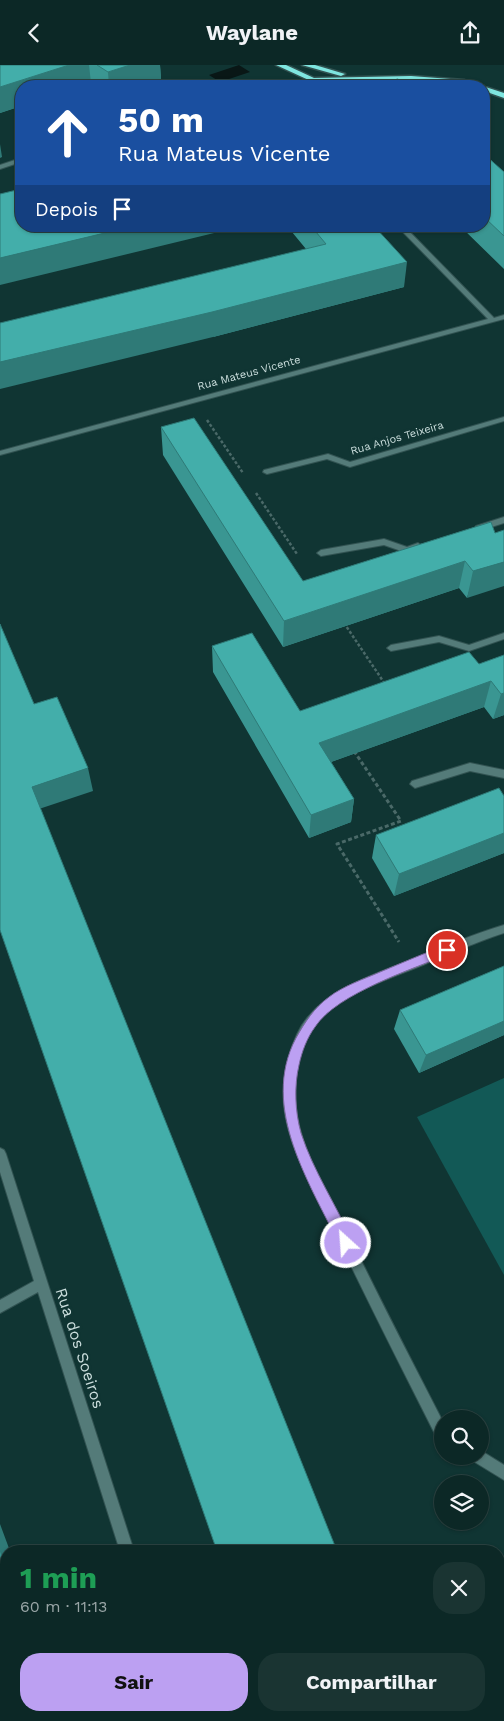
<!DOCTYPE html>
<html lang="pt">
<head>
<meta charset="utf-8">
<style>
	body { margin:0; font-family:"Work Sans",sans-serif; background:#1a3432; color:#f1f3f6; height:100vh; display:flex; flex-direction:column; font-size:19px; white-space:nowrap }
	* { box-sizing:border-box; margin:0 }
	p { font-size:16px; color:#9aa6a7 }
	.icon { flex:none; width:28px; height:28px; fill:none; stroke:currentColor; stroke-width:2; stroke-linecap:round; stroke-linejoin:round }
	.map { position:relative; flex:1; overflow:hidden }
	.details { position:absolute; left:0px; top:1480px; width:505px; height:176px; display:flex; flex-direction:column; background:#0c2826; border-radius:20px 20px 0 0; box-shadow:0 1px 4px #0004,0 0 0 1px #2c4443 }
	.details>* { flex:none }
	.hud { position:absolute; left:15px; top:15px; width:475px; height:152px; border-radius:20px; box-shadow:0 1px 4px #0004,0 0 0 1px #2c4443; background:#1a4fa0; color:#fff; overflow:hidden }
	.buttons { position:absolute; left:434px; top:1345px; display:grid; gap:10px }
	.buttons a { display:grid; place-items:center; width:55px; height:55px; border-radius:50%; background:#0c2826; box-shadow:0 1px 4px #0004,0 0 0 1px #2c4443; font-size:25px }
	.pin { position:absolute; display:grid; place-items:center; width:42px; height:42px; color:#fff; margin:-21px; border:2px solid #fff; border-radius:50%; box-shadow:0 1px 5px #0007 }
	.me { position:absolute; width:55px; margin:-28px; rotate:334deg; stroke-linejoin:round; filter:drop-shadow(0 0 4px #0008) }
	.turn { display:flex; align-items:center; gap:18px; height:105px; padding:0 20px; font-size:22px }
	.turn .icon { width:65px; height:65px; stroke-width:2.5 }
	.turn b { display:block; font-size:35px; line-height:42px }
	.then { display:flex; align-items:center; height:48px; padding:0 20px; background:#0003; gap:10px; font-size:19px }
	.round { display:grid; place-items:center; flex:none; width:52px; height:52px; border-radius:20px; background:#1a3432 }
	.headline { display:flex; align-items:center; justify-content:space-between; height:85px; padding:0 20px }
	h1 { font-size:30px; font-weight:700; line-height:38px; color:#1e9e55 }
	.action { display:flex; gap:10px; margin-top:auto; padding:10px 20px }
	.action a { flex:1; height:58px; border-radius:20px; background:#bca0f2; color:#111; font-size:20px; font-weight:700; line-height:58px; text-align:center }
	.action a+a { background:#1a3432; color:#f1f3f6 }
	header { display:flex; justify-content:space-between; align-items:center; height:65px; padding:0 20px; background:#0c2826; font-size:22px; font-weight:700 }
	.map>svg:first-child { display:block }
</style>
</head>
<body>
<header><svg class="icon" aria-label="back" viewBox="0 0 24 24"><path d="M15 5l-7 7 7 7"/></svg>Waylane<svg class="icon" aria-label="share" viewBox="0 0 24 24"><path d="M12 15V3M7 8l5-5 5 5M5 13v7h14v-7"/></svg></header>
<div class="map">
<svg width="504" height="1656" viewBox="0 0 504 1656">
	<rect width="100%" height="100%" fill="#103533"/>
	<polygon fill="#125956" points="504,1013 504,1210 417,1052"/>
	<polygon fill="#091716" points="239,0 250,7 220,17 209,10"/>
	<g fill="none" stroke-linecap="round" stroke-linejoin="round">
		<defs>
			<g id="street">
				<polygon points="21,93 21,97 0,104 0,100"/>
				<polygon points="397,161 404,161 494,253 504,250 504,254 0,390 0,386 488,254"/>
				<polygon points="504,352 504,356 350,402 327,394 267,409 263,407 264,405 328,389 350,397"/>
				<polygon points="504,452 504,458 479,466 475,463 476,461"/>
				<polygon points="384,474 407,482 418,478 422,481 421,483 407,488 384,480 321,491 317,488 321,485"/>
				<polygon points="504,568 504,574 469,586 439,577 391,586 387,583 391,580 439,571 469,580"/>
				<polygon points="470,698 504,705 504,713 470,706 415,723 410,719 412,716"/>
				<path d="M504,860V868C476,877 450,889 423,900C389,914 339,929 315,959C299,980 293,1016 296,1042C299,1080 322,1116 339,1150C372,1219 407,1287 442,1355V1375L437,1373C400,1300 363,1227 328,1153C311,1119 288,1081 284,1041C282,1014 290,973 308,952C332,922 381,907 416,893C445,881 474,869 504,860Z"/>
				<polygon points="0,1083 4,1085 6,1089 134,1486 120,1486 38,1227 0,1248 0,1235 34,1216 0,1107"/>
				<polygon points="480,1385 504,1400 504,1415 473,1396 471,1391 480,1391"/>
				<polygon points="173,1650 187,1650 189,1656 175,1656"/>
			</g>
			<g id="highway">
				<polygon points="276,0 286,0 314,13 411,11 464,15 504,28 504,33 484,26 484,21 411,15 313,17"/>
				<polygon points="302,0 315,0 345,9 341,11"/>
			</g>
		</defs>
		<use href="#street" stroke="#325352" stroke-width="2"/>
		<use href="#highway" stroke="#325352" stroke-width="3"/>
		<g stroke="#4a6968" stroke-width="2.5" stroke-dasharray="3 2" stroke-linecap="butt">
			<polyline points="207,355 243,408"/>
			<polyline points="256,428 297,489"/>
			<polyline points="344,558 385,619"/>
		</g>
		<polyline stroke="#4a6968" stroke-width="3" stroke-dasharray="4 2.5" stroke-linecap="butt" points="354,686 401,756 337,779 399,877"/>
		<use href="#street" fill="#547b79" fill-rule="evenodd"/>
		<use href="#highway" fill="#7fe6e0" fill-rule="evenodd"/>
	</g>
	<g fill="#3a9692">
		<polygon points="0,0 160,0 161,14 140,21 96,21 91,18 80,21 21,21 21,41 0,48"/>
		<polygon points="484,89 504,107 504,204 460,161 484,161"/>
		<polygon points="287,161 374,161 404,222 213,272 306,184"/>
		<polygon points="161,362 303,516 491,457 467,533 459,523 283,582 163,390"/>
		<polygon points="212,581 300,646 479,599 504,590 504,650 493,654 484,642 331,697 354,734 351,757 309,773 213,607"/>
		<polygon points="504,731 504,788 394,831 372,793 376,770"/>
		<polygon points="504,901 504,970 419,1008 394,964 400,945"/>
		<polygon points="504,1616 504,1656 433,1656 444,1650 499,1650 499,1619"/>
	</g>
	<g fill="#2f7a77">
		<polygon points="69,0 89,0 91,18 80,21 21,21 21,41 0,48 0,22"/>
		<polygon points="130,0 160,0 161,14 140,21 109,21 108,7"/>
		<polygon points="0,79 2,92 0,93"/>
		<polygon points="134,161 243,161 0,220 0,193"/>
		<polygon points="407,197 404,222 213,272 0,324 0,297"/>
		<polygon points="465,496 459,523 283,582 284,556"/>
		<polygon points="504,497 504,521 467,533 473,506"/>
		<polygon points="491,616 484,642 317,702 319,678"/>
		<polygon points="504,628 504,650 493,654 501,629"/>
		<polygon points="88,703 93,726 39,744 32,722"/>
		<polygon points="354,734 351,757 309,773 311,750"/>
		<polygon points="504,768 504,788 394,831 399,809"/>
		<polygon points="504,956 504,970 419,1008 426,990"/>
		<polygon points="0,1459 10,1486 6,1486 6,1502 0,1485"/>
	</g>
	<g fill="#43aeaa" stroke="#2f7a77">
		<polygon points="0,0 69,0 0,22"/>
		<polygon points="97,0 130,0 108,7"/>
		<polygon points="398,14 406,21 366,21"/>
		<polygon points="484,89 504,107 504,171 484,152"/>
		<polygon points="21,124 21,161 134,161 0,193 0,129"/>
		<polygon points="311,161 374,161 407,197 212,247 0,297 0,258 326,179"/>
		<polygon points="194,353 303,516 491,457 495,468 504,465 504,497 473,506 465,496 284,556 161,362"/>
		<polygon points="0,559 34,639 57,632 88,703 32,722 337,1486 217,1486 0,865"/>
		<polygon points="252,568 300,646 469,587 479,599 504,590 504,628 501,629 491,616 319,678 354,734 311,750 212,581"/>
		<polygon points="499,723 504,731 504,768 399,809 376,770"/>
		<polygon points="504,901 504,956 426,990 400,945"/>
		<polygon points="0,1485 6,1502 6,1650 42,1650 34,1656 0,1656"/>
		<polygon points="504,1630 504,1656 459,1656 469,1650 499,1650 499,1633"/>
		<polygon points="274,1650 403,1650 405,1656 276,1656"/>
	</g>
	<path fill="#bca0f2" stroke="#7a689d" d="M447,880L451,881L453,885L451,888C414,904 337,928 315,962C307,973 302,986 299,1000C294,1021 295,1047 301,1068C313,1106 337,1141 353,1178L351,1183L346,1185L341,1183C311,1120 259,1043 296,973C305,957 314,943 329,932C343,921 364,914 380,907C402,898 424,888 447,880Z"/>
	<g text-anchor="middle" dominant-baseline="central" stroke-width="5" stroke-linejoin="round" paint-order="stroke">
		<g font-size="11" fill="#cbdedd" stroke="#103533">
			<text transform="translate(249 308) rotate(-15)">Rua Mateus Vicente</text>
			<text transform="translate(397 373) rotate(-16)">Rua Anjos Teixeira</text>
		</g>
		<g font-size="16" fill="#cbdedd" stroke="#103533">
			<text transform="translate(80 1283) rotate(72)">Rua dos Soeiros</text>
		</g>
	</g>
</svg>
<div class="buttons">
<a><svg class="icon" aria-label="search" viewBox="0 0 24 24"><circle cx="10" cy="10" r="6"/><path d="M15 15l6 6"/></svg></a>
<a><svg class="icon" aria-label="layers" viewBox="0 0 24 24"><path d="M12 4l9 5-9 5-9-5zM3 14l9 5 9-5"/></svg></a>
</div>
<div class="pin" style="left:447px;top:885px;background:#d93025"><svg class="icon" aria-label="arrive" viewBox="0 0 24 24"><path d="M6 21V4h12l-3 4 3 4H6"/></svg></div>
<svg class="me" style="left:346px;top:1178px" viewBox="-20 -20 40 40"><circle r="17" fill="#bca0f2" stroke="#fff" stroke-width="3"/><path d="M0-11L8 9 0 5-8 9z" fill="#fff"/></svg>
<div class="hud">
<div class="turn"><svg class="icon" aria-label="ahead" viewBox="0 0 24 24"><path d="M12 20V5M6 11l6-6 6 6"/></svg><div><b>50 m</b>Rua Mateus Vicente</div></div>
<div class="then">Depois<svg class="icon" aria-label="arrive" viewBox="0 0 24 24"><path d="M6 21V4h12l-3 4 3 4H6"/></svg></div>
</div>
<section class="details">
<div class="headline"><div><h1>1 min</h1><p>60 m · 11:13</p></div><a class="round"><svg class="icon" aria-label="close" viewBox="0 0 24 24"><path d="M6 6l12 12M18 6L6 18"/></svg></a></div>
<div class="action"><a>Sair</a><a>Compartilhar</a></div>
</section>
</div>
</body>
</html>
